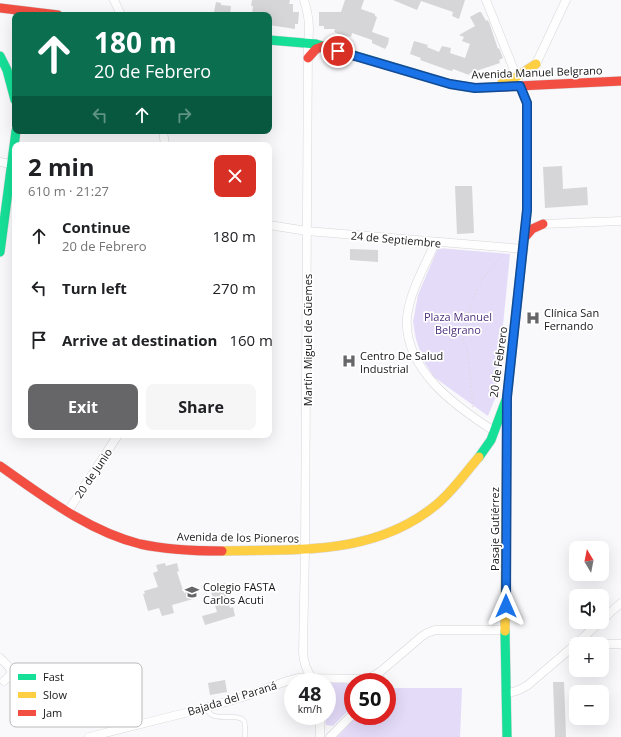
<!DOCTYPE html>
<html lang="en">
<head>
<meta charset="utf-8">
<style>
	body { margin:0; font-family:"Open Sans",sans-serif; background:#f6f6f6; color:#202124; height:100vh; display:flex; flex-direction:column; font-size:15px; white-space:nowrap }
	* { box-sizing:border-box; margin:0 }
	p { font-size:13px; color:#757577 }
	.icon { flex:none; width:22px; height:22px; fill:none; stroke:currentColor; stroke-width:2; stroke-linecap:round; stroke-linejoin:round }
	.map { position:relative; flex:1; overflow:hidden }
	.side { position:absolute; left:12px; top:142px; width:260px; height:296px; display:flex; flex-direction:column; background:#fff; border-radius:8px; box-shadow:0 4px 16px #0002 }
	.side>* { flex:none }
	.hud { position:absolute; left:12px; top:12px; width:260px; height:122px; border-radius:8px; box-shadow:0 4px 16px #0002; background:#0b6e4f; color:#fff; overflow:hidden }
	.needle { width:26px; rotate:350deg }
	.fabs { position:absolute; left:569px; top:541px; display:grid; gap:8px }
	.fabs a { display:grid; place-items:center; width:40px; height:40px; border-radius:8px; background:#fff; box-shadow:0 4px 16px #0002; font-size:20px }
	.speed { position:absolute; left:284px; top:673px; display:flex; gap:8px; font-size:20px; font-weight:700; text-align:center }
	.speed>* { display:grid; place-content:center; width:52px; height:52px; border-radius:50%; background:#fff; box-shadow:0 4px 16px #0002; line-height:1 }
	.speed small { font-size:10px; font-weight:400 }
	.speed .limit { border:6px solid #d22; background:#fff; color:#111 }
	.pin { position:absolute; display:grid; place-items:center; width:34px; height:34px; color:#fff; margin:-17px; border:2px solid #fff; border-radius:50%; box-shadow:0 1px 4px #0007 }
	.me { position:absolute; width:44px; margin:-22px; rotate:0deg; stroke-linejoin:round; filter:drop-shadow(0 0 3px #0008) }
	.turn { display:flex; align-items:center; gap:14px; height:84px; padding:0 16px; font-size:18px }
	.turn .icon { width:52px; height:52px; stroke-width:2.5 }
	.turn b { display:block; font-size:28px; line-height:34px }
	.lanes { display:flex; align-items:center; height:38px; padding:0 16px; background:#0003; justify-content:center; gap:20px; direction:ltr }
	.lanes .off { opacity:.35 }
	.round { display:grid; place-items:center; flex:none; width:42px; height:42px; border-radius:8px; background:#f6f6f6 }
	.overview { display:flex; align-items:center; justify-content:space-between; height:68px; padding:0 16px }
	h1 { font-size:24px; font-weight:700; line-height:30px }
	.cta { display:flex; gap:8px; margin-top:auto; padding:8px 16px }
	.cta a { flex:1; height:46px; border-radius:8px; background:#666567; color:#fff; font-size:16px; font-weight:700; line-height:46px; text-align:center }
	.cta a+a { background:#f6f6f6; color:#202124 }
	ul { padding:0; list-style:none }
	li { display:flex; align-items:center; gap:12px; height:52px; padding:0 16px }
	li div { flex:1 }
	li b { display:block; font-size:15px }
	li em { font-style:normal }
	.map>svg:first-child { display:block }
</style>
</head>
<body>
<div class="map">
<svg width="621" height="737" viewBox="0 0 621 737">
	<rect width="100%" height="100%" fill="#f9f8fb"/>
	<g fill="#e4dbf9">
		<polygon points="438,248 510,254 496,396 488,416 434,377 423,360 416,339 413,322 418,295"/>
		<polygon points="332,682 353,684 353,706 333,726 326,725 325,716 327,716 327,686"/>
		<polygon points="387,688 462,688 460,737 337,737 357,716 387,716"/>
	</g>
	<g fill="#d6d5d7">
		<polygon points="252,0 290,0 289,4 293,4 293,12 299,12 298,24 295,24 295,29 269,25 269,15 252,15 253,6 251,6"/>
		<polygon points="345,0 364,0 361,9 375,14 375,16 377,17 372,32 389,38 388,44 385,49 372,43 372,40 352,33 351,37 348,36 347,37 334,32 335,29 324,29 324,26 319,26 319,12 341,12"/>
		<polygon points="393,0 465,0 459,19 452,16 453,12 421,1 417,10"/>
		<polygon points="216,2 221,3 221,5 231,6 230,15 214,12"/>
		<polygon points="479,12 481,12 486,21 487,20 489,22 498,49 499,48 503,58 499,60 500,63 470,73 469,75 453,69 452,71 448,70 420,60 421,58 410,54 414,41 428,45 427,47 439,52 442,46 451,48 450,53 465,58 470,44 462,41 464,37 459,35 475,26 470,17"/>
		<polygon points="562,166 563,189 587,187 588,205 545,208 543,167"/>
		<polygon points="455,186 472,186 474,233 457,234"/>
		<polygon points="350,249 378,250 378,262 350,260"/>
		<polygon points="165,563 166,566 177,563 179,571 177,572 184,593 191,591 193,599 172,605 174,613 162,616 159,608 148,611 143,594 145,594 144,591 158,587 153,573 158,571 156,565"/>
		<polygon points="225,583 227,590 225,590 230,608 233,607 235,616 205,625 202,616 217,612 210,588"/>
		<polygon points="225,680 227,692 210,695 208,683"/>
		<polygon points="553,682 564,682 566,737 555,737"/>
	</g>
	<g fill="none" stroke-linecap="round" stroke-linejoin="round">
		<defs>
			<path id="lane" d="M205,708C207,710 210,714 212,715C221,720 239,713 244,721C246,725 245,732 245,737"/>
			<g id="street">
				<polyline points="114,0 121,15"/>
				<path d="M304,0C309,16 310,27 308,44L305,550L303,652C304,666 307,670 314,682"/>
				<polyline points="486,0 518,80"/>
				<polyline points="536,64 566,0"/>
				<polyline points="163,131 165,145"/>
				<polyline points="0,162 15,165"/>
				<polyline points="543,224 621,221"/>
				<polyline points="269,225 307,231 524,249"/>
				<path d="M435,243C425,266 410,291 407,317C403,369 455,406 494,431"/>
				<polyline points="68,511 118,435"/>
				<polyline points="602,620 621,603"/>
				<polyline points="576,644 600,622"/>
				<polyline points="602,644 621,644"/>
				<path d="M0,658C9,667 17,671 4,681"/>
				<polyline points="506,694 519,690 528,685 576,644"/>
				<polyline points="320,716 320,737"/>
				<polyline points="89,737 205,708 246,696 287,681 298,678 368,679 380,672 421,637 427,633 435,630 505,630"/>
				<polyline points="330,737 353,714"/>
			</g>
			<g id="fast">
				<polyline points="269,40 316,44 450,84 475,88 497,87"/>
				<polyline points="0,56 7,70 15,100"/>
				<polyline points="0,252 16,131"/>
				<polyline points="479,457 491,440 507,397 527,211 527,103 520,86"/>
				<polyline points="505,631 507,737"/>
			</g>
			<g id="slow">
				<polyline points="502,83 510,81 536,64"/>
				<path d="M222,551C297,549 374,556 436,505C453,491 465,473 479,457"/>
				<polyline points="505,631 507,404"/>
			</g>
			<g id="jam">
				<polyline points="0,8 58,15"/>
				<polyline points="308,58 316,49 324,46"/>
				<polyline points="497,87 621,81"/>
				<polyline points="525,237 532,229 543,224"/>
				<path d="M0,466C43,496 88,531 140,544C167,550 194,551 222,551"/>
			</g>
		</defs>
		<use href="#lane" stroke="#d6d6d8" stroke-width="5"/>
		<use href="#street" stroke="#d6d6d8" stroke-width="9"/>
		<use href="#fast" stroke="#d6d6d8" stroke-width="10"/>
		<use href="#slow" stroke="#d6d6d8" stroke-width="10"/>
		<use href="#jam" stroke="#d6d6d8" stroke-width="10"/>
		<polyline stroke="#d9d9da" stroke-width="1.5" stroke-dasharray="1 3" stroke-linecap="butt" points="473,407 468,352 463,341 467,317 471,302 483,278 502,255"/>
		<use href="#lane" stroke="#fefefe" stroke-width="4"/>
		<use href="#street" stroke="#fefefe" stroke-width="8"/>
		<use href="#fast" stroke="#16e098" stroke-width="9"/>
		<use href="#slow" stroke="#ffcf43" stroke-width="9"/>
		<use href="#jam" stroke="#f24e42" stroke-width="9"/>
	</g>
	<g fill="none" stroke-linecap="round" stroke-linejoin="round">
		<defs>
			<polyline id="route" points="338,51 450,84 475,88 520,86 527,103 527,210 507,397 506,606"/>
		</defs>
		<use href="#route" stroke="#114b97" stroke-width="10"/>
		<use href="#route" stroke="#1a73e8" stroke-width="7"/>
	</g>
	<defs>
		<symbol id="hospital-bare" viewBox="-9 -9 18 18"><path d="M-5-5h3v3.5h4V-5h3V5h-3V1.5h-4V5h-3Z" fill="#666567" stroke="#fff" stroke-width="2.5" paint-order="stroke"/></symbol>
		<symbol id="university-bare" viewBox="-9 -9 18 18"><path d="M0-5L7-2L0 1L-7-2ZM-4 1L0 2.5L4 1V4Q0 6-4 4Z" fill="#666567" stroke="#fff" stroke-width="2.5" paint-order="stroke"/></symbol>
	</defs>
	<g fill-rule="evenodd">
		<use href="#hospital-bare" x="523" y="308" width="20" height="20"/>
		<use href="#hospital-bare" x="339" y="351" width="20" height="20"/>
		<use href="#university-bare" x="182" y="582" width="20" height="20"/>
	</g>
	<g text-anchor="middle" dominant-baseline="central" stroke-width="3.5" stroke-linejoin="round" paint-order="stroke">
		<g font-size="11" fill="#171618" stroke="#fff">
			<text transform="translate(537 72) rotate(-2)">Avenida Manuel Belgrano</text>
			<text transform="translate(396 239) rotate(5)">24 de Septiembre</text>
			<text transform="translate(307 340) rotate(-90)">Martín Miguel de Güemes</text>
			<text transform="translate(498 362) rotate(-82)">20 de Febrero</text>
			<text transform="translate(93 473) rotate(-56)">20 de Junio</text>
			<text transform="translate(494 529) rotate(-90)">Pasaje Gutiérrez</text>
			<text transform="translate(238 537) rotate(1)">Avenida de los Pioneros</text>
			<text transform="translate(232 698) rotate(-17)">Bajada del Paraná</text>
		</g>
		<g font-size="11" fill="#171618" stroke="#fff" text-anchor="start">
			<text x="544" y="312">Clínica San<tspan x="544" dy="13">Fernando</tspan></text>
			<text x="360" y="355">Centro De Salud<tspan x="360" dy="13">Industrial</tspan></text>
			<text x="203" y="586">Colegio FASTA<tspan x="203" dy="13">Carlos Acuti</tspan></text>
		</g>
		<g font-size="11" fill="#4e307c" stroke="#fff">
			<text x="458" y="316">Plaza Manuel<tspan x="458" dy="13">Belgrano</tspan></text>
		</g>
	</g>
	<rect x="10" y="663" width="132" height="64" rx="6" fill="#fff" stroke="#b9b9ba" stroke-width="1"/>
	<rect x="18" y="674" width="18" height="6" fill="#16e098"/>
	<rect x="18" y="692" width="18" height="6" fill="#ffcf43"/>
	<rect x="18" y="710" width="18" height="6" fill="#f24e42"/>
	<g font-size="11" fill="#171618">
		<text x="43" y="681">Fast</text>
		<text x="43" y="699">Slow</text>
		<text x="43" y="717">Jam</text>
	</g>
</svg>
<div class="fabs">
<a><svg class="needle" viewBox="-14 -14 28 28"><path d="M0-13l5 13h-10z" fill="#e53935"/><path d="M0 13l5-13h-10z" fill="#757577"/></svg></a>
<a><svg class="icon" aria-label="sound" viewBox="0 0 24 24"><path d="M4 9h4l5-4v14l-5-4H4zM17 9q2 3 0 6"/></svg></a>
<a>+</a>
<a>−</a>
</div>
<div class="speed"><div>48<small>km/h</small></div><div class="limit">50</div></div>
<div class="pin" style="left:338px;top:51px;background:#d93025"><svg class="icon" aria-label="arrive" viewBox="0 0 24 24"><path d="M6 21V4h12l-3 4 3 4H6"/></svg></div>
<svg class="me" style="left:506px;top:606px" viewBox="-20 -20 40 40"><path d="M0-17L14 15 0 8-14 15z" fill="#1a73e8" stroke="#fff" stroke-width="4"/></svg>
<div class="hud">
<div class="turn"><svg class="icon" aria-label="ahead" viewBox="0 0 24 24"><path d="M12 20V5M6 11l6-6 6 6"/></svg><div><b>180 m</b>20 de Febrero</div></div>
<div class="lanes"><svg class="icon off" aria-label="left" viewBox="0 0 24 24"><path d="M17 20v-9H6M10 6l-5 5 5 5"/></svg><svg class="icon" aria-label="ahead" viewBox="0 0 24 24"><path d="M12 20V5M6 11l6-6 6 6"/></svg><svg class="icon off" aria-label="right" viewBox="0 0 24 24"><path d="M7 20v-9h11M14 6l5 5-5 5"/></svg></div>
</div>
<section class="side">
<div class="overview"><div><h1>2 min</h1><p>610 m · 21:27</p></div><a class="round" style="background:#d93025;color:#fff"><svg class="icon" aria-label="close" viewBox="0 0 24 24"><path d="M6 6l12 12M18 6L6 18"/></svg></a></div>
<ul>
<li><svg class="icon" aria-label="ahead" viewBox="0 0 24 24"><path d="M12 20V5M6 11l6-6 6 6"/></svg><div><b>Continue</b><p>20 de Febrero</p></div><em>180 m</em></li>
<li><svg class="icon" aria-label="left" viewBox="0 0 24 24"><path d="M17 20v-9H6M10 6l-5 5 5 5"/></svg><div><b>Turn left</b></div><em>270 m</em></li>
<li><svg class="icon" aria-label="arrive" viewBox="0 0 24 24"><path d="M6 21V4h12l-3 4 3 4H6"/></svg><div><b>Arrive at destination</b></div><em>160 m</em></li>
</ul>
<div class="cta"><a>Exit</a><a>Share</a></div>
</section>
</div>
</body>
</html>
